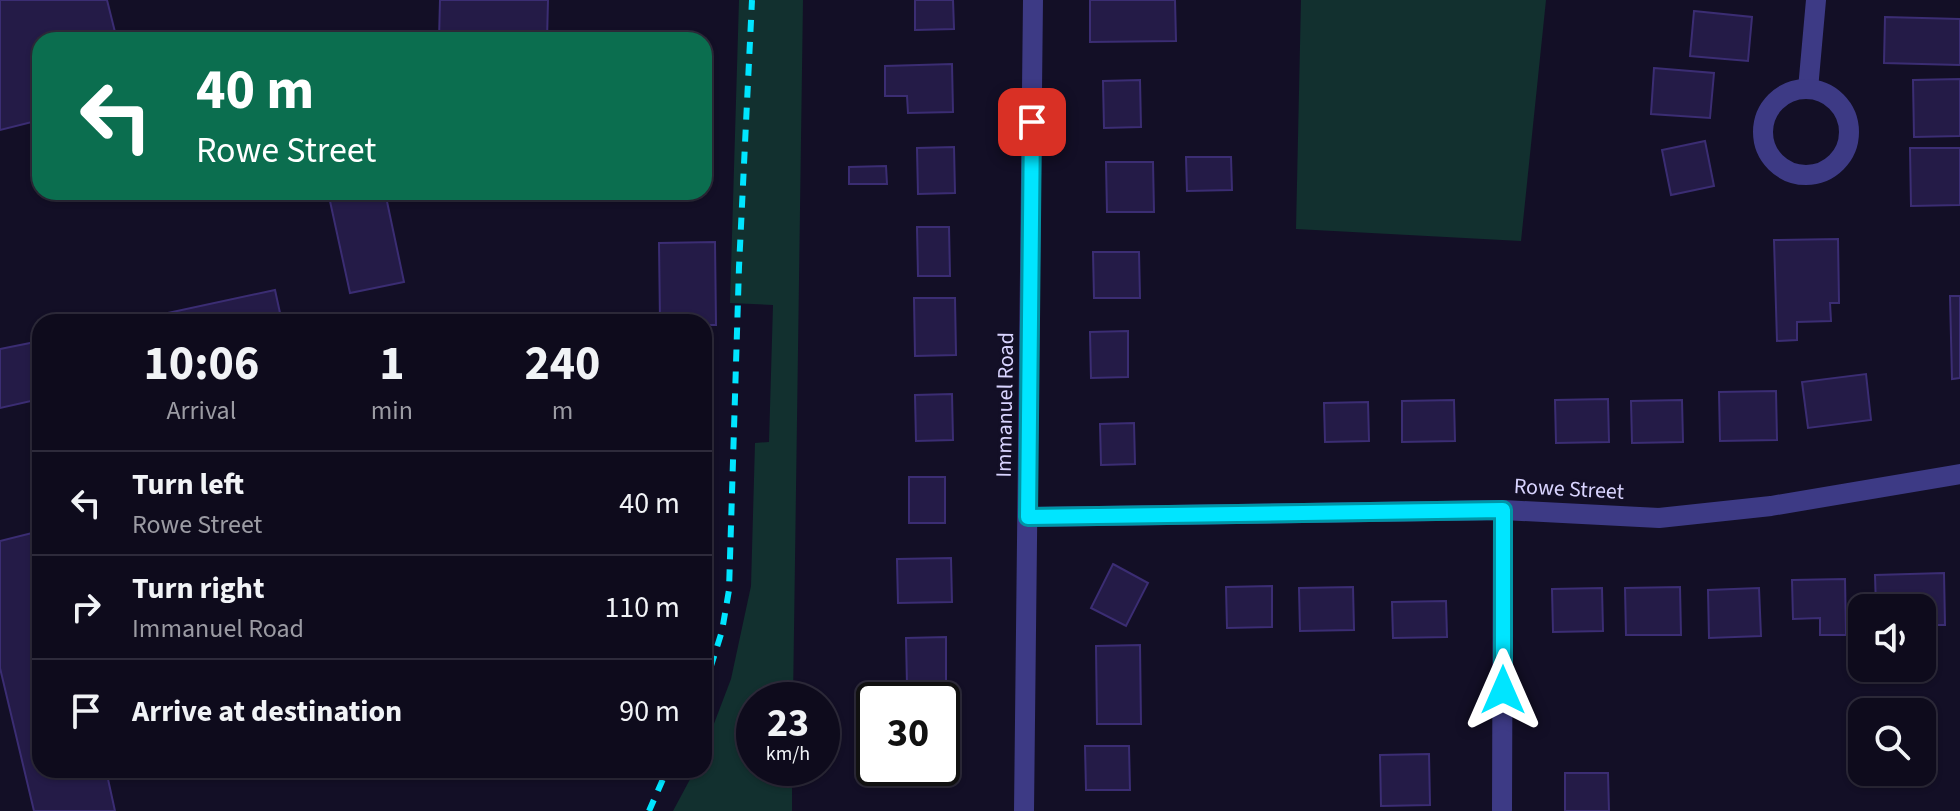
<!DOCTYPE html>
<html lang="en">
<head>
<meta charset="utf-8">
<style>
	body { margin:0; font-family:"Source Sans 3",sans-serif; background:#1c1929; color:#f1f3f6; height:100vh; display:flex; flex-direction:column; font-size:30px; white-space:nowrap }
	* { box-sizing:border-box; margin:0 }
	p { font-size:26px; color:#9b9ba3 }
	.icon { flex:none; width:44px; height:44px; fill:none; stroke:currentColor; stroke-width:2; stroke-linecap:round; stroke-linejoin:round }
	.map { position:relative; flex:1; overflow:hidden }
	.sheet { position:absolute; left:32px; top:314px; width:680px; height:464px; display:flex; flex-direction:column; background:#0e0b1c; border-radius:24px; box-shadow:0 2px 6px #0004,0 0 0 2px #2e2b3b }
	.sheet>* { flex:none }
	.guide { position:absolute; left:32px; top:32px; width:680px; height:168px; border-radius:24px; box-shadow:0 2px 6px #0004,0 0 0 2px #2e2b3b; background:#0b6e4f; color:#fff; overflow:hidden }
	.buttons { position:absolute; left:1848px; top:594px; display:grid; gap:16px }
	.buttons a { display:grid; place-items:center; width:88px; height:88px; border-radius:16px; background:#0e0b1c; box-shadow:0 2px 6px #0004,0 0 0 2px #2e2b3b; font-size:40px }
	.speed { position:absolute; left:736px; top:682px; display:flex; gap:16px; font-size:40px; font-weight:700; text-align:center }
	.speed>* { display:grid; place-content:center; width:104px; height:104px; border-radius:50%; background:#0e0b1c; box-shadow:0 2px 6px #0004,0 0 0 2px #2e2b3b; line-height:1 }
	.speed small { font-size:20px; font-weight:400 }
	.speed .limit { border:4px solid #111; border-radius:12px; background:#fff; color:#111 }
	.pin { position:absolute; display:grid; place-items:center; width:68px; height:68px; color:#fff; margin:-34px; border-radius:16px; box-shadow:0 4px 12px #0006 }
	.me { position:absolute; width:88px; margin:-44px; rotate:0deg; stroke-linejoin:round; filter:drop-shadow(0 0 6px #0008) }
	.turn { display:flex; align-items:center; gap:28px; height:168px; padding:0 32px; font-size:36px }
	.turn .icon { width:104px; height:104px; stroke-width:2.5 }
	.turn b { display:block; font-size:56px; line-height:68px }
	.eta { display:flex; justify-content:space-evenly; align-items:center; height:136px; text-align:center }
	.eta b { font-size:48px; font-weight:700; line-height:56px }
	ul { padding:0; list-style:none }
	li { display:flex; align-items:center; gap:24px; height:104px; padding:0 32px; border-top:2px solid #2e2b3b }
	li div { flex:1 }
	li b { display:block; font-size:30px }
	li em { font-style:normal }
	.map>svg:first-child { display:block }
</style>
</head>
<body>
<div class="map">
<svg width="1960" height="811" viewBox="0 0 1960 811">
	<rect width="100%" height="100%" fill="#130f26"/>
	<g fill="#12302f">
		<polygon points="739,0 803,0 793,700 754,700 754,768 792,768 792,811 673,811 695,770 704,770 704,750 731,679 751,586 755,443 769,442 773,305 730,303"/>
		<polygon points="1301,0 1546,0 1521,241 1296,229"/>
	</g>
	<g fill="#241b47" stroke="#3b2d73" stroke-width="2">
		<polygon points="0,0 107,0 117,40 40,40 40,120 0,130"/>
		<polygon points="440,0 548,0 547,40 439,40"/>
		<polygon points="915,0 953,0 954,29 915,30"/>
		<polygon points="1090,0 1175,0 1176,41 1090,42"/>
		<polygon points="1694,11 1752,17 1748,61 1690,56"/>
		<polygon points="1885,17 1960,19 1960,65 1884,63"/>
		<polygon points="952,64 953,112 908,113 907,96 885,96 885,66"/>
		<polygon points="1654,68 1714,73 1710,118 1651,114"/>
		<polygon points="1960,79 1960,136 1914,137 1913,80"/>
		<polygon points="1140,80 1141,127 1104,128 1103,81"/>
		<polygon points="1705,141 1714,186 1671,195 1662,150"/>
		<polygon points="954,147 955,193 918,194 917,148"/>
		<polygon points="1910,148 1960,148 1960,205 1911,206"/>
		<polygon points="1186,157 1231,157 1232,190 1187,191"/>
		<polygon points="1106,162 1153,162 1154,212 1107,212"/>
		<polygon points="886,166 887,184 849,184 849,167"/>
		<polygon points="328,192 385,192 404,282 350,293"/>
		<polygon points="917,227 949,227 950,276 918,276"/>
		<polygon points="1838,239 1839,303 1830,303 1831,321 1797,322 1797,340 1777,341 1774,240"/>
		<polygon points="715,242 716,325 704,325 704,322 660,322 659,243"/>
		<polygon points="1093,252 1139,252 1140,298 1094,298"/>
		<polygon points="275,290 282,322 126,322"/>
		<polygon points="1950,296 1960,296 1960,378 1952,379"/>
		<polygon points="914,298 955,298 956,355 915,356"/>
		<polygon points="1128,331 1128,377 1091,378 1090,332"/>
		<polygon points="40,341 40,399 0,408 0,349"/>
		<polygon points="1866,374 1871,420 1808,428 1802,382"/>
		<polygon points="1776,391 1777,440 1720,441 1719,392"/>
		<polygon points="952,394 953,440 916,441 915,395"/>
		<polygon points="1608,399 1609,442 1556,443 1555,400"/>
		<polygon points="1454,400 1455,441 1402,442 1402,401"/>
		<polygon points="1682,400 1683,442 1632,443 1631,401"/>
		<polygon points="1368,402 1369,441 1325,442 1324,403"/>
		<polygon points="1134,423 1135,464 1101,465 1100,424"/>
		<rect x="909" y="477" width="36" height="46"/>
		<polygon points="40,531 40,770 106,770 115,811 34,811 0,668 0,541"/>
		<polygon points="951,558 952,602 898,603 897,559"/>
		<polygon points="1113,564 1148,583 1126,626 1091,608"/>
		<polygon points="1944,573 1945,625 1922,625 1922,608 1876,608 1875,575"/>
		<polygon points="1845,579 1846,635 1820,635 1820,618 1793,619 1792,580"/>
		<polygon points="1272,586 1272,627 1227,628 1226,587"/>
		<polygon points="1353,587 1354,630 1300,631 1299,588"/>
		<polygon points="1680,587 1681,635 1626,635 1625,588"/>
		<polygon points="1602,588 1603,631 1553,632 1552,589"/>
		<polygon points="1759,588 1761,636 1709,638 1708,590"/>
		<polygon points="1446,601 1447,637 1393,638 1392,602"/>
		<polygon points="946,637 946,684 907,685 906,638"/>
		<polygon points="1140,645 1141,724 1097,724 1096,646"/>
		<polygon points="1085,746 1129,746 1130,790 1086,790"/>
		<polygon points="1429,754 1430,805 1381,806 1380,755"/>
		<polygon points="1565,773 1608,773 1609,811 1565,811"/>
	</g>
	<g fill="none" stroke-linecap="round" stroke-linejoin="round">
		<g stroke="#3d3a85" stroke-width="20">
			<polyline points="1808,89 1816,0"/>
			<circle cx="1806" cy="132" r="43"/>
			<polyline points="1028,517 1503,510 1659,518 1771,506 1960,474"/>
			<polyline points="1024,811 1033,0"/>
			<polyline points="1502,811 1503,510"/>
		</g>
		<g stroke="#00e5ff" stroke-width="6" stroke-dasharray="12 10" stroke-linecap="butt">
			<polyline points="704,688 722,631 729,590 739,267 752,0"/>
			<polyline points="649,811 667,770"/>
		</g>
	</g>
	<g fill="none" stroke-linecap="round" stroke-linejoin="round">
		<defs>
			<polyline id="route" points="1032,122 1028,517 1503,510 1503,690"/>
		</defs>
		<use href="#route" stroke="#0095a6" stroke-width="20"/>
		<use href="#route" stroke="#00e5ff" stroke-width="14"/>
	</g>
	<g text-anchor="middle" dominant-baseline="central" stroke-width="6" stroke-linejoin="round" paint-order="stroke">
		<g font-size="22" fill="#d9d4ff" stroke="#130f26">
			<text transform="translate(1005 405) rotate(-89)">Immanuel Road</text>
			<text transform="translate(1569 489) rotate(3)">Rowe Street</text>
		</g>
	</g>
</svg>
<div class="buttons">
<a><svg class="icon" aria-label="sound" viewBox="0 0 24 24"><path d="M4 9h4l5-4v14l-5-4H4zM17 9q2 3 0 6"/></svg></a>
<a><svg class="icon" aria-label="search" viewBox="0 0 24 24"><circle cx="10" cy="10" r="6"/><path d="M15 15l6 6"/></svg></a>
</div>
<div class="speed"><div>23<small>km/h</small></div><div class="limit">30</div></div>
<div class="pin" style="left:1032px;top:122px;background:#d93025"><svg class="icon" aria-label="arrive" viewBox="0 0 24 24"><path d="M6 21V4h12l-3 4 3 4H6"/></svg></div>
<svg class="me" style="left:1503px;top:690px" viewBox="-20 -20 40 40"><path d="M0-17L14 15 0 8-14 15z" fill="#00e5ff" stroke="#fff" stroke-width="4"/></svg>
<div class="guide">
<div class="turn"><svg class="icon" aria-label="left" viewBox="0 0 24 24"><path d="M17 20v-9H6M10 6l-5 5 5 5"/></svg><div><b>40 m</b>Rowe Street</div></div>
</div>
<section class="sheet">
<div class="eta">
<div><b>10:06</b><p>Arrival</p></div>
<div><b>1</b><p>min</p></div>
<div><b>240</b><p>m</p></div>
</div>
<ul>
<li><svg class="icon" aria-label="left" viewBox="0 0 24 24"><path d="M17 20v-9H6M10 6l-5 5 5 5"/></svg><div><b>Turn left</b><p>Rowe Street</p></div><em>40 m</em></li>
<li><svg class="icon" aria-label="right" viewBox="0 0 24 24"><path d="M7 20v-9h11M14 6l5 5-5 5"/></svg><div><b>Turn right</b><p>Immanuel Road</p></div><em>110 m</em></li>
<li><svg class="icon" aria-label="arrive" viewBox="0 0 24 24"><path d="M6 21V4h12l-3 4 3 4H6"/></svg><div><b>Arrive at destination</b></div><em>90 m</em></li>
</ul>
</section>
</div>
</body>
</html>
